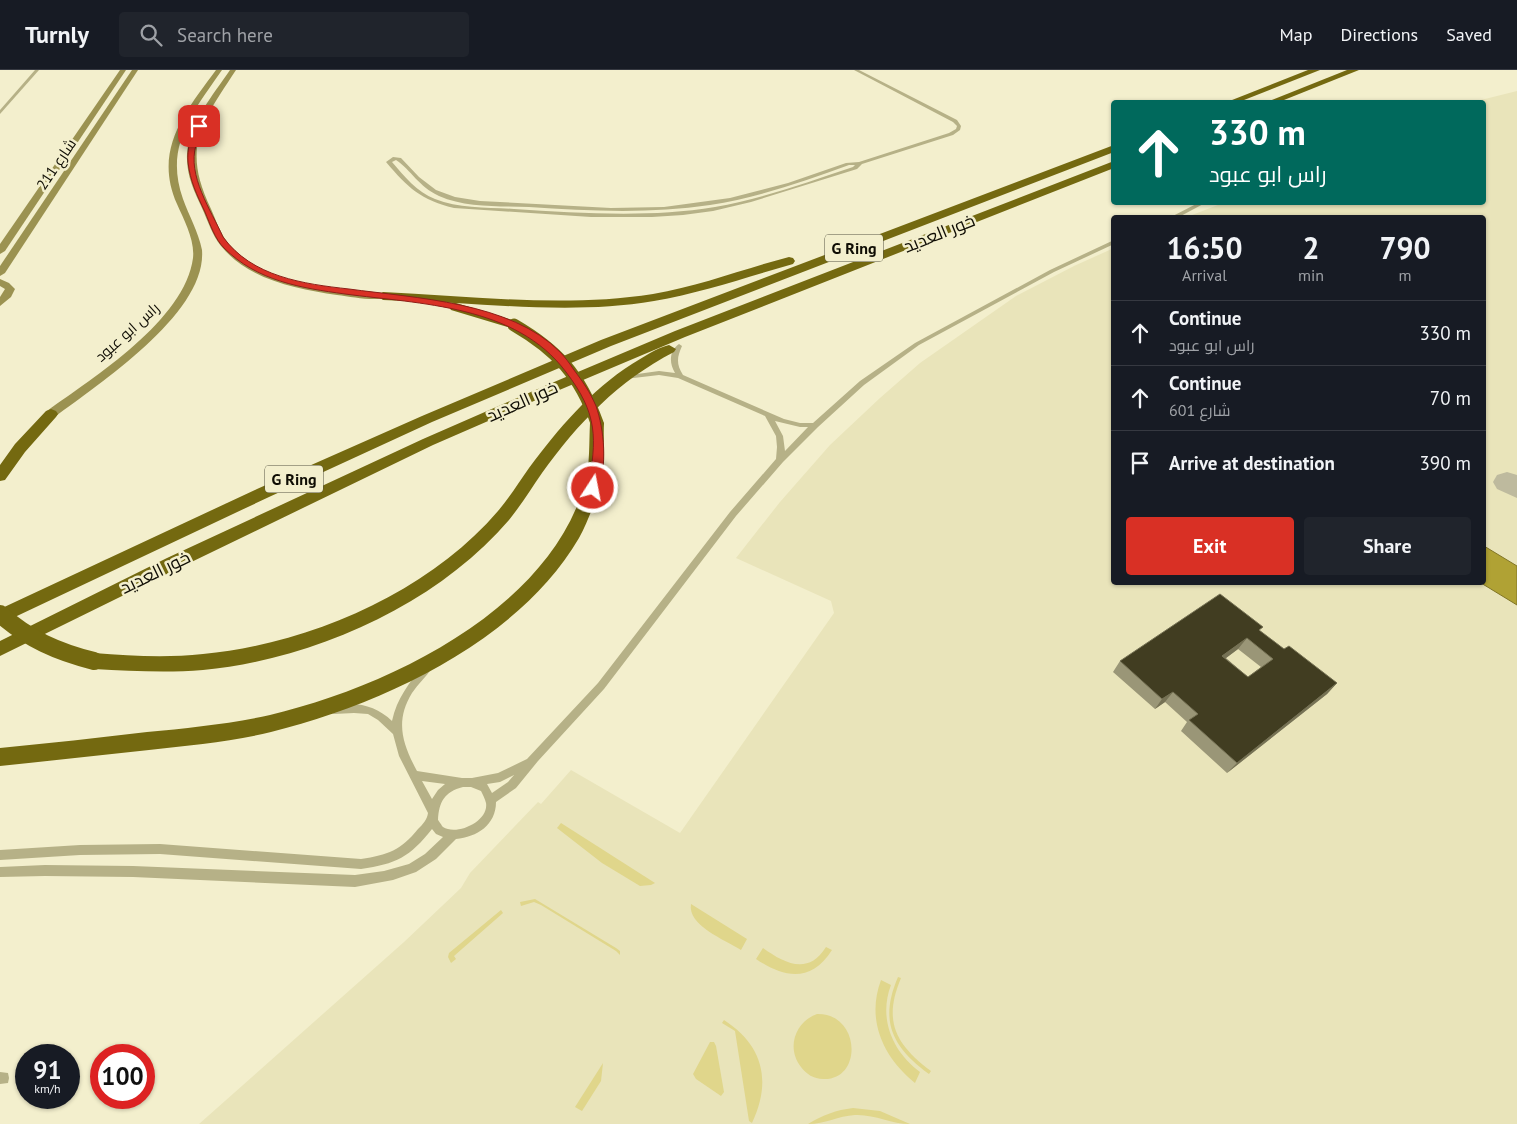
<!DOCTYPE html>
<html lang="en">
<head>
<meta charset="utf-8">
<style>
	body { margin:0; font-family:"PT Sans",Cairo,sans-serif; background:#20242c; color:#f1f3f6; height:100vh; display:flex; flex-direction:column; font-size:19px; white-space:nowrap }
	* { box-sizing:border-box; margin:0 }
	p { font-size:16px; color:#9ea1a6 }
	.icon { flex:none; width:28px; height:28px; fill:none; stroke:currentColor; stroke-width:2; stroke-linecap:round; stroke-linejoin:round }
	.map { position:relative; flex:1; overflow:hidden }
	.panel { position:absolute; left:1111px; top:145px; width:375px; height:370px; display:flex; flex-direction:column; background:#171b24; border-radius:5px; box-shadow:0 1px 4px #0004 }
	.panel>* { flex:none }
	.banner { position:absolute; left:1111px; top:30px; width:375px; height:105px; border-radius:5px; box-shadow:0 1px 4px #0004; background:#00695c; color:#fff; overflow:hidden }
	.speed { position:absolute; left:15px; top:974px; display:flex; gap:10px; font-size:25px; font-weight:700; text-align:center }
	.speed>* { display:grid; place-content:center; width:65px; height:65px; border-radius:50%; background:#171b24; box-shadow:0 1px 4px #0004; line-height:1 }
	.speed small { font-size:12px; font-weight:400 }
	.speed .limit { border:8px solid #d22; background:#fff; color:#111 }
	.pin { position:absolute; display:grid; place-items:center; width:42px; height:42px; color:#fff; margin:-21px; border-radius:10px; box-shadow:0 2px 8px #0006 }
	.me { position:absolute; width:55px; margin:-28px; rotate:11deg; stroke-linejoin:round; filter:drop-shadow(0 0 4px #0008) }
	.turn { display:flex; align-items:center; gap:18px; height:105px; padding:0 15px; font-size:22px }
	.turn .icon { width:65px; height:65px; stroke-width:2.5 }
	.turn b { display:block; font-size:35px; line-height:42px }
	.eta { display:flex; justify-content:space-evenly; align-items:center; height:85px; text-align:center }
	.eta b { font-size:30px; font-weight:600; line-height:35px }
	.primary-button { display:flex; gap:10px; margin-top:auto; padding:10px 15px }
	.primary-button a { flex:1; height:58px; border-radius:5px; background:#d93025; color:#fff; font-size:20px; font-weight:600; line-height:58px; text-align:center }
	.primary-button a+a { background:#20242c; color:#f1f3f6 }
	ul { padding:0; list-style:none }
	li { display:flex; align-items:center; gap:15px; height:65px; padding:0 15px; border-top:1px solid #363941 }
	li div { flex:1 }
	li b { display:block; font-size:19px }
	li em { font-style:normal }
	header { display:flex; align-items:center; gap:30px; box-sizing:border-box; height:70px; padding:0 25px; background:#171b24; border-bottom:1px solid #363941 }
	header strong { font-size:24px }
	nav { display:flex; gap:28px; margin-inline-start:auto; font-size:18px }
	.search { width:350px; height:45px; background:#20242c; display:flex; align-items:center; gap:12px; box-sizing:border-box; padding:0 18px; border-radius:5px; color:#9ea1a6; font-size:19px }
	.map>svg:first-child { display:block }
</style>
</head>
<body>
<header>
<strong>Turnly</strong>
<div class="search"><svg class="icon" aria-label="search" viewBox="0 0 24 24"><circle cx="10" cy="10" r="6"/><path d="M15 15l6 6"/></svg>Search here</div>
<nav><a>Map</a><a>Directions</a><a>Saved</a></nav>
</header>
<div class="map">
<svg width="1517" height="1054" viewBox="0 0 1517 1054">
	<rect width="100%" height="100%" fill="#f3efcd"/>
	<polygon fill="#e9e4ba" points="1517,21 1517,1054 199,1054 404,872 461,818 470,803 538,732 541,734 571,700 680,763 834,543 831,531 736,488 780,432 830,375 880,328 920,293 1016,226 1074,196 1114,178 1114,512 1484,512 1484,148 1187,147 1223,133 1484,132 1484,32 1473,32"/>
	<g fill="#e0d68b">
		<polygon points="561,753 655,813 651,815 640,816 602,793 557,758"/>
		<polygon points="535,829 616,878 620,881 620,885 616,881 541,835 534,832 521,836 520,832"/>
		<path d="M691,834L747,869L741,880C725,870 687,855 691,834Z"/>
		<polygon points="501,840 503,843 454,886 456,889 451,893 448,887 449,883"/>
		<path d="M826,877L832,880C811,913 784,908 756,889L763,878C784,893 808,906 826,877Z"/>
		<path d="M898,907L901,908C883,951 895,974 931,1001L929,1004C892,977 879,951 898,907Z"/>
		<path d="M881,910L891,915C878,949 893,982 920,1002L915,1013C883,987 866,950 881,910Z"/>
		<path d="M817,944C861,943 863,1011 823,1009C814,1009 806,1004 801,997C786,978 795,952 817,944Z"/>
		<path d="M724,950C763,975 772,1011 752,1053L749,1051L735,961L722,953Z"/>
		<polygon points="710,972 714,972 716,976 724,1022 721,1026 696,1009 693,1004"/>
		<polygon points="603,993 601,1011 582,1041 575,1037"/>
		<path d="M853,1038L880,1041L910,1054C891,1054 874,1044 855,1045C838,1046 825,1054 808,1054C823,1045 836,1040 853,1038Z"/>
	</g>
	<polygon fill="#b0a234" stroke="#807526" points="1484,476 1517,496 1517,535 1481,513 1484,512"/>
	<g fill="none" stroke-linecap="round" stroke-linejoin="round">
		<polygon fill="#beba9e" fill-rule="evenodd" points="1507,402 1517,405 1517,428 1497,419 1493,412 1497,405"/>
		<g fill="#b6b187" fill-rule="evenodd">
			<polygon points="35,0 39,0 0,44 0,40"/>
			<path d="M854,0H859L957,50L961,56L960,60L953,65L862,94L857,99L751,132L713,141L683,145L652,147H591L454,138C421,130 408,118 386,92L393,87L401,88L419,107L436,120L455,127L480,131L611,138L664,137L730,128L788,113L846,93L859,92L949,63L956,59L957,56L953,52ZM396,90C412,101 418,116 439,126C466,138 500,136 529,137C589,141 650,144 710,135C758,128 804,111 849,95H855L853,97C808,112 762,129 715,137C648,148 580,143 514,139C488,137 459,139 435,129C417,122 404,106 392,92Z"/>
			<polygon points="1200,132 1207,132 1177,148 1169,148"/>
			<path d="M1114,170V174L1054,202L919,275L864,315L818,357L783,392L736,446L604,619L538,691L516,718L496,732C496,755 477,767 456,769L436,789L416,802L393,810L355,817L133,807L45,806L0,807V797L45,795L133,796L355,805L384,801L409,794L425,784L443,767L436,764L432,759C410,787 396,794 361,799L160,784L80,785L0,790V780L80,775L160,774L361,789C388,785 401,780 418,759C423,754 427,750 428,743L399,686L393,664L378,650L368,644L354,643L334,644L331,643L329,640L331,637C353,630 376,635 392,651C397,628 409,613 424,595L427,594L430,595L432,598C426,607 418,614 412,623C395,651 402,673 417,701L462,708H472L498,703L527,689L598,613L730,442L776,389L777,377L776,366L765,346L678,308L659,305L625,309L623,308V306L659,301L675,303C669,293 669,281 679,274L682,276C677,287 676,294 683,305L784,349L800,353H813L860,311L915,273L1050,200ZM775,351L800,357H808L785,381L783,366ZM514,705L508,712L492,723L487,714L500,712ZM422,711L445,714L438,720L432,729ZM463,717H471L481,721C483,725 485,729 486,733C489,751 457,766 443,757C442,756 439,751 438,750C439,732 444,722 463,717Z"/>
			<polygon points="0,1002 8,1003 9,1008 8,1013 0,1014"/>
		</g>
		<g fill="#9b9251" fill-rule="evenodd">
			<polygon points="120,0 126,0 5,181 0,184 0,174"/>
			<polygon points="132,0 138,0 5,203 0,206 0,196"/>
			<path d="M216,0H222C193,42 164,76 183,129C189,146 198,161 202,180C207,243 101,312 55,347H47L45,344L47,341C94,307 185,250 193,188C195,170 184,150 177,134C153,80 185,42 216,0Z"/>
			<path d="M230,0H236C202,52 181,77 211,139C216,150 220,163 228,173C265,216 330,219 383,223L386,224V228C372,231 352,227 337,225C296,219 249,210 221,176C212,165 208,151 202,138C194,121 186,104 187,84C189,53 213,25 230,0Z"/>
			<polygon points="0,209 9,213 15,219 11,227 0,236 0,227 5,219 0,216"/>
		</g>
		<g fill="#746910" fill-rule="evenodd">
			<polygon points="1308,0 1320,0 1239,32 1227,32"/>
			<polygon points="1347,0 1359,0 1279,32 1267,32"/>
			<polygon points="1114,75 1114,82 611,276 432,352 269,427 0,554 0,539 257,419 422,346 601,270"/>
			<polygon points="1114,91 1114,98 685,267 557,321 433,375 179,498 0,586 0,571 167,488 423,369 547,315 675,261"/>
			<path d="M789,187L793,188L795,191L793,194C747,207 701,223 654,231C589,242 522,237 456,233L519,252L520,255L519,258L514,259L451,240L449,237L454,233L383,230L377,226L383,222C472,226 564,238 653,224C700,216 743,199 789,187Z"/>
			<path d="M669,275L676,279L674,282C618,311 578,353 542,403C531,419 521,435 509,450C436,535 315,589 203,600C167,603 131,601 94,599L87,596L85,591L87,586L94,583C131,586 167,588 203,584C309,574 428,523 498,441C510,427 519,412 529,398C558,359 591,320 632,294C644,287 656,278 669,275Z"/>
			<polygon points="51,339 56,341 58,344 56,347 25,382 5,410 0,411 0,395 15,374 46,341"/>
			<path d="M597,348L602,350L604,353C603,371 606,398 601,414C595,431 588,452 579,468C519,571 383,634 271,662C231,672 190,675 149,680C99,685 50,691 0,696V678C49,673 98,668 147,662C188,658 229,654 270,645C388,617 550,540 585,413C590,396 589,371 590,353L592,350Z"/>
		</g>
		<path stroke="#746910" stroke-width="13" d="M514,255C557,280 580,305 597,353"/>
		<path stroke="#746910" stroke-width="18" d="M0,544C28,569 58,582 94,591"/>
	</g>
	<path fill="#9a9677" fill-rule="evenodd" d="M1260,561L1284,579L1337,613L1327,624L1227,703L1181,661L1187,652L1165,632L1155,639L1113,602L1120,591ZM1238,579L1261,597L1248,607L1226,588Z"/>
	<g fill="#767255">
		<polygon points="1247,568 1238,579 1214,597 1222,586"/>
		<polygon points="1337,613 1327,624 1227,703 1237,693"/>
		<polygon points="1173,622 1165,632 1155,639 1162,629"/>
	</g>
	<path fill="#413d21" stroke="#767255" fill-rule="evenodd" d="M1220,524L1263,557L1259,560L1284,579L1289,576L1337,613L1237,693L1189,650L1198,644L1173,622L1162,629L1120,591ZM1247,568L1273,589L1248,607L1222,586Z"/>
	<path fill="#d93025" stroke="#8d1f18" d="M199,54L202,56C200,62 197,68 196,75C187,106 211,140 223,167C252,207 304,214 349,219C415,228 511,232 560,282C565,287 570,294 574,300C583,312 590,322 596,336C604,359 608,397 597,421L593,422L588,418C597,368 598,344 566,302C516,235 420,234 345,224C301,218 257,211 224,178C215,169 210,154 205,142C197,125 190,111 188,92C187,82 190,60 199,54Z"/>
	<g text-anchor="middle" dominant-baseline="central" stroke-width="5" stroke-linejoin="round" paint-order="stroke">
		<g font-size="15" fill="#0f0d04" stroke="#f3efcd">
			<text transform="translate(56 94) rotate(-56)">شارع 211</text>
			<text transform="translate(127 262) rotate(-42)">راس ابو عبود</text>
		</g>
		<g fill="#f3efcd" stroke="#535140" stroke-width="1">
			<rect x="825" y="164.5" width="58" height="27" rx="4"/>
			<rect x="265" y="395.5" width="58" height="27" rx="4"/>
		</g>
		<g font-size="16" font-weight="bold" fill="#0f0d04">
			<text x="854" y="178">G Ring</text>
			<text x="294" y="409">G Ring</text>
		</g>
		<g font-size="18" fill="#0f0d04" stroke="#f3efcd">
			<text transform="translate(939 163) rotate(-22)">خور العديد</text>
			<text transform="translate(522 331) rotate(-24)">خور العديد</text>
			<text transform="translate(155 502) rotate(-26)">خور العديد</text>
		</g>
	</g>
</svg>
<div class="speed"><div>91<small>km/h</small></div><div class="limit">100</div></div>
<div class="pin" style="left:199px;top:56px;background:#d93025"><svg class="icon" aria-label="arrive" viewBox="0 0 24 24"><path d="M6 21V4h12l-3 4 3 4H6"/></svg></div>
<svg class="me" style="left:593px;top:418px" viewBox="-20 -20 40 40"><circle r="17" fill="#d93025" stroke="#fff" stroke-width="3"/><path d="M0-11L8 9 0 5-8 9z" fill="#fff"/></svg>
<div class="banner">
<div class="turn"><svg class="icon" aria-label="ahead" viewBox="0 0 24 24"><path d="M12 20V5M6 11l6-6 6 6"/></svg><div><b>330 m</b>راس ابو عبود</div></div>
</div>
<section class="panel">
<div class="eta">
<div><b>16:50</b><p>Arrival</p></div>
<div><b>2</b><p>min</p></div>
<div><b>790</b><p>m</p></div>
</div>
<ul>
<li><svg class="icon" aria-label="ahead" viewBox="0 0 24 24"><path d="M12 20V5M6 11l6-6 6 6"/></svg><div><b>Continue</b><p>راس ابو عبود</p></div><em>330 m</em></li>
<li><svg class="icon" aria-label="ahead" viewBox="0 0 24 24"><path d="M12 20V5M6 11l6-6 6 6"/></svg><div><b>Continue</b><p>شارع 601</p></div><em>70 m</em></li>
<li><svg class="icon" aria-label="arrive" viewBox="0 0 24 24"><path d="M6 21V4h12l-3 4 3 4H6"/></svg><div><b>Arrive at destination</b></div><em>390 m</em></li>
</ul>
<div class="primary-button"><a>Exit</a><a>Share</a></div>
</section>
</div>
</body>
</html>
